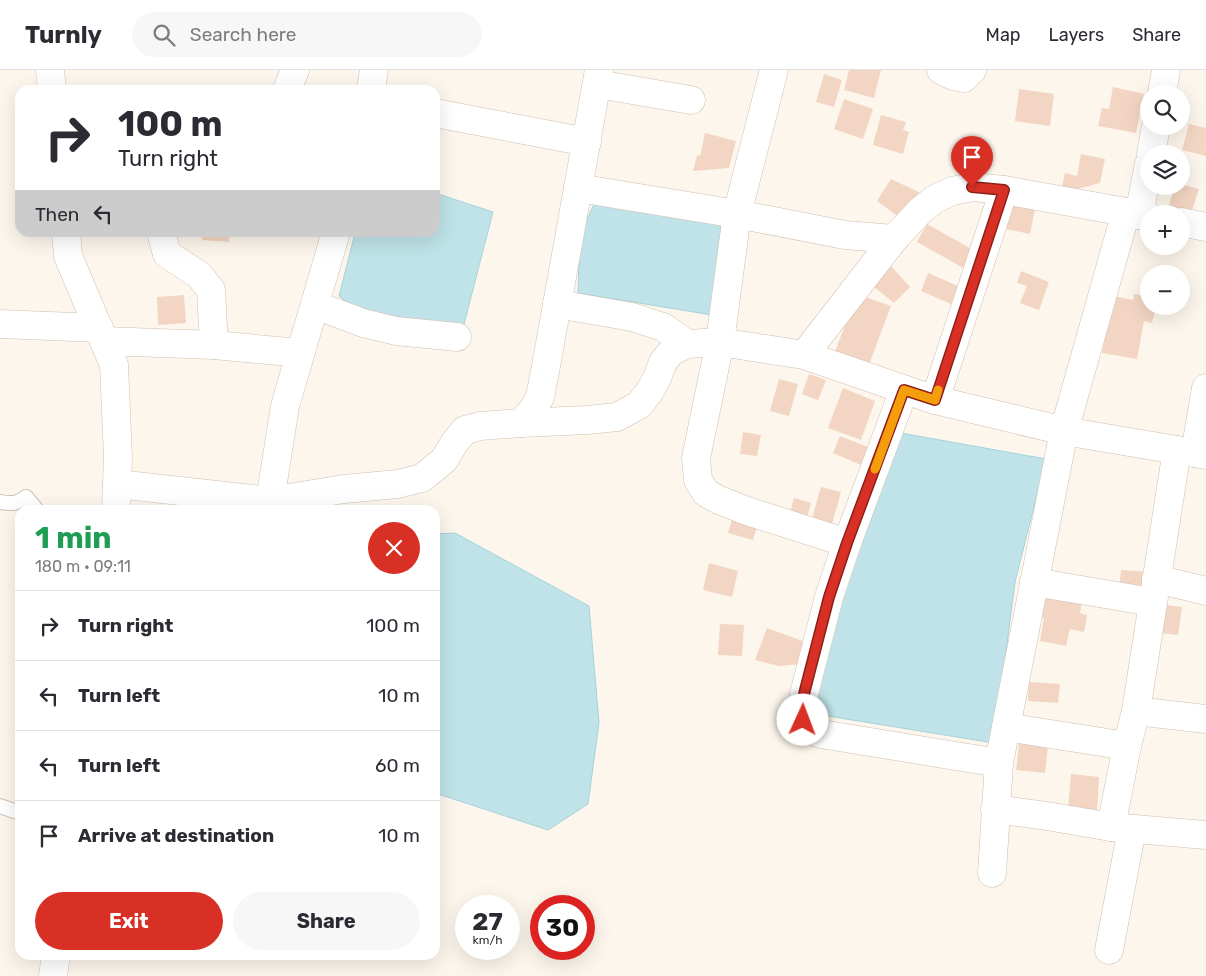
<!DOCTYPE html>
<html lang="en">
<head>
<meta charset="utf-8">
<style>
	body { margin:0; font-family:Rubik,sans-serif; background:#f7f7f7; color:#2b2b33; height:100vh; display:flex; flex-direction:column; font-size:19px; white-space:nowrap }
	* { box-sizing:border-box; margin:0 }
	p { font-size:16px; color:#7c7c81 }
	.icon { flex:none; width:28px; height:28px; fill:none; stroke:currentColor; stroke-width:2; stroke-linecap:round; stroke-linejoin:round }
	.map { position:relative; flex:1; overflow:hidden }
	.panel { position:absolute; left:15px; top:435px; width:425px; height:455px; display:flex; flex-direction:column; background:#fff; border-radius:15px; box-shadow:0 5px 20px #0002 }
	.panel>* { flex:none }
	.top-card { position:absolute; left:15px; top:15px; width:425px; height:152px; border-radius:15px; box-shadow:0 5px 20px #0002; background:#fff; color:#2b2b33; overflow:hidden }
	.fabs { position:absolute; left:1140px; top:15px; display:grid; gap:10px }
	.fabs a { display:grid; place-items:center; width:50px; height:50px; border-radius:50%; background:#fff; box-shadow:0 5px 20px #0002; font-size:25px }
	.speed { position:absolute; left:455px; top:825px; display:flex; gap:10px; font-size:25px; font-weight:700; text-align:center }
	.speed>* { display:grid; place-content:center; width:65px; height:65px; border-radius:50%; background:#fff; box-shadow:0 5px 20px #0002; line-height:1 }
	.speed small { font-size:12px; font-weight:400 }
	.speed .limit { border:8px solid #d22; background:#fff; color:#111 }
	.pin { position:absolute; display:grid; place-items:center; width:42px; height:42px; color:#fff; margin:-51px -21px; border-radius:50% 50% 50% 0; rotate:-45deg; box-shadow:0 0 5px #0007 }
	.pin .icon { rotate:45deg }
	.me { position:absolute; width:55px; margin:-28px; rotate:2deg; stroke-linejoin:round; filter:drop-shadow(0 0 4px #0008) }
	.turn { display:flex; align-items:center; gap:18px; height:105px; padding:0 20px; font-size:22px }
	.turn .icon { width:65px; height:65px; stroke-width:2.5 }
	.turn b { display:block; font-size:35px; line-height:42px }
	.then { display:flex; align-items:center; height:48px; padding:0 20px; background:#0003; gap:10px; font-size:19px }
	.round { display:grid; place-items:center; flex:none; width:52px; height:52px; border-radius:26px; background:#f7f7f7 }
	.summary { display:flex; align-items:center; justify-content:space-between; height:85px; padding:0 20px }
	h1 { font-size:30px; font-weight:700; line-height:38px; color:#1e9e55 }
	.cta { display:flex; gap:10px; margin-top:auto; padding:10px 20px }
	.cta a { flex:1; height:58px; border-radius:30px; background:#d93025; color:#fff; font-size:20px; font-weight:700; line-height:58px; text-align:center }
	.cta a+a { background:#f7f7f7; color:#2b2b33 }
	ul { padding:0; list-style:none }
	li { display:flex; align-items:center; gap:15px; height:70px; padding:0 20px; border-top:1px solid #e1e1e2 }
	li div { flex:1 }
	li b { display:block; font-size:19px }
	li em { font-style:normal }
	header { display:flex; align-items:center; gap:30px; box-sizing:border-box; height:70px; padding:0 25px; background:#fff; border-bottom:1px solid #e1e1e2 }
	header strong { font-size:24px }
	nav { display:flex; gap:28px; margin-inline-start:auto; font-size:18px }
	.search { width:350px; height:45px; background:#f7f7f7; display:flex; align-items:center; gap:12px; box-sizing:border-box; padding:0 18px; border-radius:28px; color:#7c7c81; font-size:19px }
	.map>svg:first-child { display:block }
</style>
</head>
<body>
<header>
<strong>Turnly</strong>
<div class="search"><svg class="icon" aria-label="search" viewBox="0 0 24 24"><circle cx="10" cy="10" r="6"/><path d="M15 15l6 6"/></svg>Search here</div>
<nav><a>Map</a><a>Layers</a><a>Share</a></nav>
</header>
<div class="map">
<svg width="1206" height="906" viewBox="0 0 1206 906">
	<rect width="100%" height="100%" fill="#fdf6ec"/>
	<g fill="#bfe3e8" stroke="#a5d3da">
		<polygon points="435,123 493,142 463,258 361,243 339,226 355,163 435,162"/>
		<polygon points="597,128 730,156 712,245 578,223 580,164"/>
		<polygon points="901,363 1046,389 1015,512 994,673 809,643 847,502"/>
		<polygon points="455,463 589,536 599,653 588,734 548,760 435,723 435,464"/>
	</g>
	<g fill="#f3d5c3">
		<polygon points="849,0 881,0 874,28 844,20"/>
		<polygon points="824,4 842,10 834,37 816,32"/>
		<polygon points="1113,17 1144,24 1136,63 1098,56 1102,38 1109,39"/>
		<polygon points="1019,19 1054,24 1050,56 1015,51"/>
		<polygon points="844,29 873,39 863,69 834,59"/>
		<polygon points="881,45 906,52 903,60 909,62 903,84 873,75"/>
		<polygon points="1189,54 1206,58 1206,86 1182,80"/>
		<polygon points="705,63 736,71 729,98 693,101 697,85 700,86"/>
		<polygon points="1081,84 1105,89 1100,113 1070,121 1061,120 1065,103 1077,106"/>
		<polygon points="891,109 925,125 903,150 877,131"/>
		<polygon points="1181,114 1199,119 1191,144 1168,138 1175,116 1181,116"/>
		<polygon points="1011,134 1035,139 1030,164 1006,159"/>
		<polygon points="927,154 977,182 967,200 917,172"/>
		<polygon points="203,162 229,162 229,172 202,170"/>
		<polygon points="889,194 910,217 894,233 869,213"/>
		<polygon points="1021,201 1049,212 1039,240 1020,233 1027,216 1017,213"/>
		<polygon points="928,203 958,216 951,234 921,221"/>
		<polygon points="857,224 891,236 867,300 833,287"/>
		<polygon points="1134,224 1147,226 1146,231 1149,232 1149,236 1156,236 1152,253 1144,251 1137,289 1102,283 1113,226 1133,230"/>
		<polygon points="184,225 186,253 158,255 157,227"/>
		<polygon points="809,304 826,310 818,330 802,324"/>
		<polygon points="779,309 798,314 789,346 770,341"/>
		<polygon points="843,318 875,331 861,370 828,358"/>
		<polygon points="743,362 761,365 757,386 740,384"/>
		<polygon points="840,366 868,377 861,395 833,383"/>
		<polygon points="821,417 841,422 830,461 810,455"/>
		<polygon points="794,428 811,433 805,455 788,450"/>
		<polygon points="732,449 757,456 753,470 728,463"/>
		<polygon points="709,493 738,501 732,527 703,520"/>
		<polygon points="1121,500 1151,502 1149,524 1119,521"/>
		<polygon points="1043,520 1083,528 1080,543 1087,545 1084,562 1070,559 1066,576 1040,571 1044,548 1037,547"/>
		<polygon points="1165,535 1182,537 1178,565 1161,563"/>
		<polygon points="720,554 744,555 742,586 718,585"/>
		<polygon points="767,558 808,573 802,594 779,596 755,590"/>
		<polygon points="1029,612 1060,614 1058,633 1028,631"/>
		<polygon points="1020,665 1049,668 1045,703 1016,700"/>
		<polygon points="1071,704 1099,707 1097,741 1068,739"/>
	</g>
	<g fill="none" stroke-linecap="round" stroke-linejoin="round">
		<defs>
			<g id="lane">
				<path d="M0,432C11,434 17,434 26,427L37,440"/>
				<polyline points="0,736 20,743"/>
			</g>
			<g id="street">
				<polyline points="599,0 578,118 737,144 845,165 894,169 920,141 935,129 952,121 972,117 1004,120 1126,142 1139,145"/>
				<polyline points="774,0 737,144 720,272 696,388 698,410 706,423 719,430 747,441 847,473"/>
				<polyline points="941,0 953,6 964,8 972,0"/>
				<polyline points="597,14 691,30"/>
				<polyline points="287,20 295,0"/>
				<polyline points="371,20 374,0"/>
				<polyline points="1162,24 1166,0"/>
				<polyline points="435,43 587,72"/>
				<polyline points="1151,84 1156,56"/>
				<polyline points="1149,94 1139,145 1149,147"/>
				<polyline points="1181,152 1206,157"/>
				<polyline points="161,162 167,184 199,205 211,220 214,275"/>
				<polyline points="557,234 632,247 663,257 687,274"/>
				<polyline points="315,235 363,253 396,261 457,267"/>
				<polyline points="0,254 99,258"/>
				<polyline points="104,271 214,275 300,283"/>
				<polyline points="804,285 894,169"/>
				<polyline points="904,320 847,473 829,527 805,620 801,637 803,650 808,659 821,664 999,693"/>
				<polyline points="935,330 1004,120"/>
				<polyline points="521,353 587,350 617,347 639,335 650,321 657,308 663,292 672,281 687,274 720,272 804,285 935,330 1064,361 1206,385"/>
				<polyline points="1195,383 1206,318"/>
				<polyline points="117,414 270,431 344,419 398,414 422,408 444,390 455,372 465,360 480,356 521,353 532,341 540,327 546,296 578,118"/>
				<polyline points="270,431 285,336 336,162"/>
				<polyline points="1156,509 1206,521"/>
				<polyline points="1034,512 1152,532"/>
				<polyline points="1136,641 1206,649"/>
				<polyline points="1006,657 1127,676"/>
				<polyline points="995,739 1047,746 1111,757 1206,765"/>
				<polyline points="1111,757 1127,676 1136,641 1177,380"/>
				<polyline points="992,803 999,693 1064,361 1126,142"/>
				<polyline points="1109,880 1132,759"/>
			</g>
			<g id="secondary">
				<polyline points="50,0 52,20"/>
				<polyline points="66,162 68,186 114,295 118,386 116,440"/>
				<polyline points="53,906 56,885"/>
			</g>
		</defs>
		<use href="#lane" stroke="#d1beb0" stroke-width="16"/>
		<use href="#street" stroke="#d1beb0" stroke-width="29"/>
		<use href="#secondary" stroke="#d6c0b0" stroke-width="29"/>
		<use href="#lane" stroke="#fff" stroke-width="14"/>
		<use href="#street" stroke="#fff" stroke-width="28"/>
		<use href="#secondary" stroke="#fff" stroke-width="28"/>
	</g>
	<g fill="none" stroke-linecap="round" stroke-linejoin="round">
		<defs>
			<polyline id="route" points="803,650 801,638 805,620 829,527 847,473 904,320 935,330 1004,120 972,117"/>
		</defs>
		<use href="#route" stroke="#8d1f18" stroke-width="12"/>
		<use href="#route" stroke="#d93025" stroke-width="9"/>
		<polyline stroke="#f59e0b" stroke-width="9" points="875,399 904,320 935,330 938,320"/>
	</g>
</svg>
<div class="fabs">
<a><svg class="icon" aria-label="search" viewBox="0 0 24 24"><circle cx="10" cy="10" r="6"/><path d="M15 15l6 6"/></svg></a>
<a><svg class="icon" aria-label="layers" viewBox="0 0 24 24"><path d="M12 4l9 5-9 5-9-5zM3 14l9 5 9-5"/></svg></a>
<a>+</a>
<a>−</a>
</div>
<div class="speed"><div>27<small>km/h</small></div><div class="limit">30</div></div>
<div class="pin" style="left:972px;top:117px;background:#d93025"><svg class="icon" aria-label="arrive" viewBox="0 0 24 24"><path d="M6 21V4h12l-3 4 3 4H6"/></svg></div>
<svg class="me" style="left:803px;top:650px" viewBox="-20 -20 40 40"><circle r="19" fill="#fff"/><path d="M0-13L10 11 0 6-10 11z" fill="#d93025"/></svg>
<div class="top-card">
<div class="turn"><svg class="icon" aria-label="right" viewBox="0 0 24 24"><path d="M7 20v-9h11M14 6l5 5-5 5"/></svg><div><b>100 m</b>Turn right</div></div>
<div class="then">Then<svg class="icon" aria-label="left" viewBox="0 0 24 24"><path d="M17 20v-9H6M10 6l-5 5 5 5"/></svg></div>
</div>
<section class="panel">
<div class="summary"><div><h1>1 min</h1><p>180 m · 09:11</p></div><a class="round" style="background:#d93025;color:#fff"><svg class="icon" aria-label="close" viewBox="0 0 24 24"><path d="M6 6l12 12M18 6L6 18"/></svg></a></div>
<ul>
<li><svg class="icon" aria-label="right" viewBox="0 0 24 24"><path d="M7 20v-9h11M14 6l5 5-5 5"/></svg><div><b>Turn right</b></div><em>100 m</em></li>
<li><svg class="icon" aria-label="left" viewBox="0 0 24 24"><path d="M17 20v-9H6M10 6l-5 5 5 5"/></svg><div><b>Turn left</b></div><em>10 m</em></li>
<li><svg class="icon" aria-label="left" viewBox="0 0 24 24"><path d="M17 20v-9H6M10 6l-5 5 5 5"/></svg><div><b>Turn left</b></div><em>60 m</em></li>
<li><svg class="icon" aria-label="arrive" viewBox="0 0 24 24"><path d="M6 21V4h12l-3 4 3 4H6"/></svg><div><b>Arrive at destination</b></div><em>10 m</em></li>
</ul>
<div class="cta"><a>Exit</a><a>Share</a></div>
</section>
</div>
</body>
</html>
